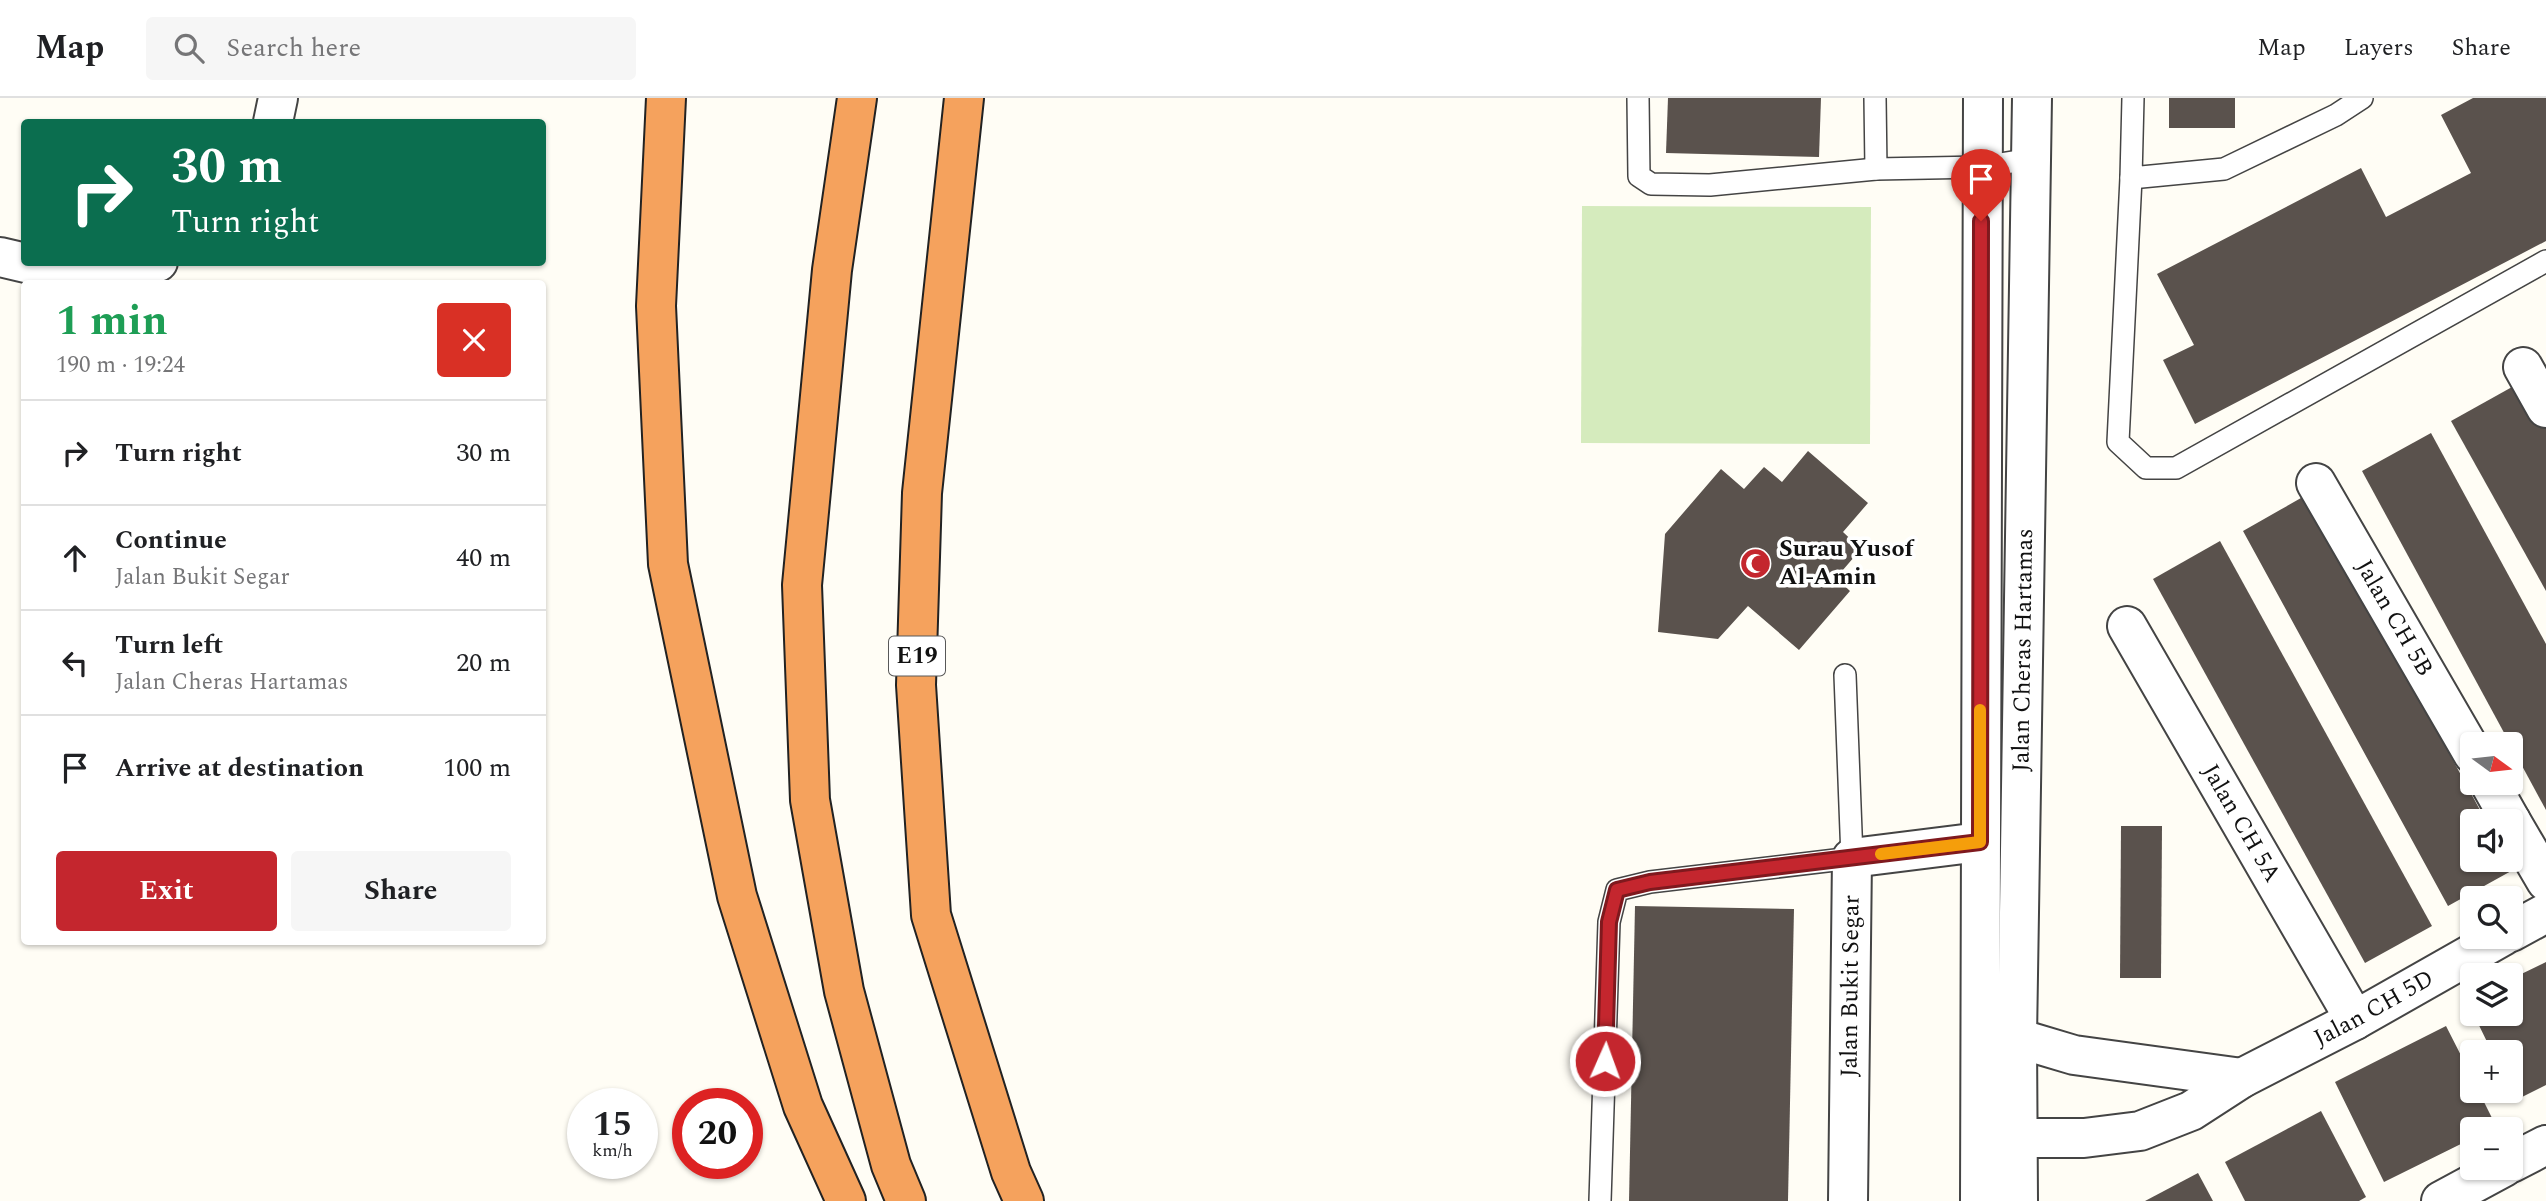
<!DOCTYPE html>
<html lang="en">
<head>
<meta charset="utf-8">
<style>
	body { margin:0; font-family:Spectral,serif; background:#f6f6f6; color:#202124; height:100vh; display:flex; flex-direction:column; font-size:26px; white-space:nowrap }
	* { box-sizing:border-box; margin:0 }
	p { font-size:23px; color:#757577 }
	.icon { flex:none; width:38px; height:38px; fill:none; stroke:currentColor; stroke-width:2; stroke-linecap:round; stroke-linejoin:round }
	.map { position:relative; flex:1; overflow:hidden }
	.panel { position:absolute; left:21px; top:182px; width:525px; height:665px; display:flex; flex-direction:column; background:#fff; border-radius:7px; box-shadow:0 2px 5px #0004 }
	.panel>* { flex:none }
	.top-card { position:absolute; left:21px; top:21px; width:525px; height:147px; border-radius:7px; box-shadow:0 2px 5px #0004; background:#0b6e4f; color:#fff; overflow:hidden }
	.needle { width:46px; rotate:105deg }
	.buttons { position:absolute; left:2460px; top:634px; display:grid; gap:14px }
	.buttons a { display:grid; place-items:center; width:63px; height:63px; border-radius:7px; background:#fff; box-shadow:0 2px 5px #0004; font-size:35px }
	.speed { position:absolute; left:567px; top:990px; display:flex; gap:14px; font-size:35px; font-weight:700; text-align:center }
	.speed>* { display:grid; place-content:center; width:91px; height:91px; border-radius:50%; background:#fff; box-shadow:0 2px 5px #0004; line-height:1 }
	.speed small { font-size:18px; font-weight:400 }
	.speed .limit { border:10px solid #d22; background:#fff; color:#111 }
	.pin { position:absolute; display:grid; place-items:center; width:60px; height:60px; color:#fff; margin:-72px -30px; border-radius:50% 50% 50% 0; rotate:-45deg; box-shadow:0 0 7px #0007 }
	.pin .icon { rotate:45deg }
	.me { position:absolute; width:77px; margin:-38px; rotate:2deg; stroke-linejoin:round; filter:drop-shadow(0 0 5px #0008) }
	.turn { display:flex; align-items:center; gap:24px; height:147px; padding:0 35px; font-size:32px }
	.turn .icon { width:91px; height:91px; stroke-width:2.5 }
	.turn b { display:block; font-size:49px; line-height:60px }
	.round { display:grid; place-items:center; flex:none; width:74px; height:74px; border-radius:7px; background:#f6f6f6 }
	.overview { display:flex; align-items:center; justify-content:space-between; height:119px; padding:0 35px }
	h1 { font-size:42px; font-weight:700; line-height:52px; color:#1e9e55 }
	.cta { display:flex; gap:14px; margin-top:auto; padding:14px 35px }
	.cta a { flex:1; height:80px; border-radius:7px; background:#c4262e; color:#fff; font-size:28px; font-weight:700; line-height:80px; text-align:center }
	.cta a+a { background:#f6f6f6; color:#202124 }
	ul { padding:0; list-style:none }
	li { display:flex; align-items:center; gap:21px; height:105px; padding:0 35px; border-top:2px solid #e0e0e0 }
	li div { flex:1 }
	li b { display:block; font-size:26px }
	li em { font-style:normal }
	header { display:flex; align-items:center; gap:42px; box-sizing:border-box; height:98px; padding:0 35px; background:#fff; border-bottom:2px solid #e0e0e0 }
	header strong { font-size:33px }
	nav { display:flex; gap:38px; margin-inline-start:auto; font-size:24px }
	.search { width:490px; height:63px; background:#f6f6f6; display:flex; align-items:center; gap:18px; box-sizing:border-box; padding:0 24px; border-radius:7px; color:#757577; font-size:26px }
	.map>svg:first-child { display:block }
</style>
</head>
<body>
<header>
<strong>Map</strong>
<div class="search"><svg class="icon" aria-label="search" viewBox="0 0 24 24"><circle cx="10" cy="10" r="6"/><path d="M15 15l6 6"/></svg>Search here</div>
<nav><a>Map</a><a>Layers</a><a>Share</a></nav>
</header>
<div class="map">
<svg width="2546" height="1103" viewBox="0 0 2546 1103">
	<rect width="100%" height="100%" fill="#fffdf5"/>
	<polygon fill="#d5ebbd" points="1582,108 1871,109 1870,346 1581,345"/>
	<g fill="#5a524d">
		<polygon points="1668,0 1821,0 1819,59 1666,55"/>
		<rect x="2169" y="0" width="66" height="30"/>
		<polygon points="2473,0 2546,0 2546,143 2195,326 2163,262 2194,247 2157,176 2361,70 2386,119 2471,75 2441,17"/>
		<polygon points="2521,284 2546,328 2546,493 2451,323"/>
		<polygon points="2431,335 2546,546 2546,712 2362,373"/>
		<polygon points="1808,353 1868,405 1843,434 1861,451 1836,480 1850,493 1799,552 1748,508 1718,541 1658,534 1665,436 1721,371 1744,391 1764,369 1782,384"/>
		<polygon points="2308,396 2486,723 2473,723 2473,761 2507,761 2513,772 2448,808 2243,433"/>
		<polygon points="2220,443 2432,828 2365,865 2153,481"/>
		<polygon points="2121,728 2162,728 2161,880 2120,880"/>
		<polygon points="1635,808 1794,811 1788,1103 1629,1103"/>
		<polygon points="2546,864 2546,987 2516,1002 2511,993 2511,954 2492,954 2473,915 2511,915 2511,881"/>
		<polygon points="2446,928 2473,981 2473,992 2478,992 2496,1028 2473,1031 2473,1040 2384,1084 2335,984"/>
		<polygon points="2321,1013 2366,1099 2359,1103 2245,1103 2225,1064"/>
		<polygon points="2198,1075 2213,1103 2145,1103"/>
	</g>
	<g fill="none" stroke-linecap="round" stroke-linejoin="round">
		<defs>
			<g id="service">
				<polyline points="1638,0 1639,78 1651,86 1710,87 1876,71 1981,69 2031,61"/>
				<polyline points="1875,0 1876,71"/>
				<polyline points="2133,0 2131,80 2224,71 2336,17 2362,0"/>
				<polyline points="2131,80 2118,344 2146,370 2176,370 2546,163"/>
				<polyline points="1600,1103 1609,824 1617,792 1650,784 1852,760 1845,577"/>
			</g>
			<g id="minor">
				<polyline points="273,24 278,0"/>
				<polyline points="0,159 64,174 117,176 158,164"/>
				<polyline points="2523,269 2546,310"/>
				<path id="s1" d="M2316,385L2473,656"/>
				<path id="s2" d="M2127,528L2355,922"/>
				<polyline points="2489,684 2511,723"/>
				<polyline points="2511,723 2546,783"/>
				<polyline points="2511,834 2546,815"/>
				<polyline points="2017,940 2074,957 2242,980"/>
				<path id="s3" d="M2018,1040H2084L2140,1033L2191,1013L2242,980L2355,922L2503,838"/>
				<polyline points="2511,1065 2546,1047"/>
				<path id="s4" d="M1848,1103L1852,760L1980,744"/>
				<polyline points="2441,1103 2504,1069"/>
			</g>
			<g id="tertiary">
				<polyline points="1980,1103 1983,0"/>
				<path id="s5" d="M2018,1103L2017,940L2032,0"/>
			</g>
			<g id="motorway">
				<polyline points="666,0 656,208 668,466 737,798 803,1008 846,1103"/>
				<polyline points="857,0 832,172 802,487 810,702 844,893 891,1067 906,1103"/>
				<polyline points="964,0 922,395 916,587 931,817 1011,1074 1024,1103"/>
			</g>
		</defs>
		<use href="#service" stroke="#444" stroke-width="24"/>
		<use href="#minor" stroke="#444" stroke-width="42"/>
		<use href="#tertiary" stroke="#444" stroke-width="42"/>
		<use href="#motorway" stroke="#222" stroke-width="42"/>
		<use href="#service" stroke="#fff" stroke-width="21"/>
		<use href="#minor" stroke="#fff" stroke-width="38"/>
		<use href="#tertiary" stroke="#fff" stroke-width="38"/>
		<use href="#motorway" stroke="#f5a25d" stroke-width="38"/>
	</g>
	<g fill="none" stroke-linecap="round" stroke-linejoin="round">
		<defs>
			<polyline id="route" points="1605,963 1609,824 1617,792 1650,784 1980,744 1981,123"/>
		</defs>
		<use href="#route" stroke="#7f191e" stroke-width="18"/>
		<use href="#route" stroke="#c4262e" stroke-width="12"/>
		<polyline stroke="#f59e0b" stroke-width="12" points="1881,756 1980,744 1980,612"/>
	</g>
	<defs>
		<symbol id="mosque-disc" viewBox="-11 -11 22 22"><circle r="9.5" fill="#c4262e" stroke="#fff"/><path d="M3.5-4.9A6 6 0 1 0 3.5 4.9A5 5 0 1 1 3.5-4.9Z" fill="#fff"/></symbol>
	</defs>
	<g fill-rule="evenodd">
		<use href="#mosque-disc" x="1738" y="448" width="35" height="35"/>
	</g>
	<g text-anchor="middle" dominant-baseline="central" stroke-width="7" stroke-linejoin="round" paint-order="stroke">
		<rect fill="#fff" stroke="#585858" stroke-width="2" x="889" y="538.5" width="56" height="39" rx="5"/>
		<g font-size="23" font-weight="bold" fill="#111">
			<text x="917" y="558">E19</text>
		</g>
		<g font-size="24" font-weight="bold" fill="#111" stroke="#fff" text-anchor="start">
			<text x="1779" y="451">Surau Yusof<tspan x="1779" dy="28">Al-Amin</tspan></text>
		</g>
		<g font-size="24" fill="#111" stroke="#fff">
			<text stroke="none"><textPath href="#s1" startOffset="156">Jalan CH 5B</textPath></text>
			<text stroke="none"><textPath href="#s5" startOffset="551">Jalan Cheras Hartamas</textPath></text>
			<text stroke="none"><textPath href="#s2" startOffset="228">Jalan CH 5A</textPath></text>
			<text stroke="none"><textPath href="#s4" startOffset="215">Jalan Bukit Segar</textPath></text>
			<text stroke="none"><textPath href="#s3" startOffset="387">Jalan CH 5D</textPath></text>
		</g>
	</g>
</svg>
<div class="buttons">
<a><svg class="needle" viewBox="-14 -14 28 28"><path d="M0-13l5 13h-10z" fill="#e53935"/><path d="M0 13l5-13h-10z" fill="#757577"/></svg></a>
<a><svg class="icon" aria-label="sound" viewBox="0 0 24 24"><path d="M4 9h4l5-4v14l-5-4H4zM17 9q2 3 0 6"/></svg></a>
<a><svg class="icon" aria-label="search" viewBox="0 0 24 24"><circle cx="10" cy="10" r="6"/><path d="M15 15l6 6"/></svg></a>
<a><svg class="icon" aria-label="layers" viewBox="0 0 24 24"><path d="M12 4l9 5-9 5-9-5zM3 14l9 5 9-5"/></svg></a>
<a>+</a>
<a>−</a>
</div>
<div class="speed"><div>15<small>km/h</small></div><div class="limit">20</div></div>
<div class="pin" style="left:1981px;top:123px;background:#d93025"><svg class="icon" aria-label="arrive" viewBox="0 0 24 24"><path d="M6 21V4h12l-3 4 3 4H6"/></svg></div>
<svg class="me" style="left:1605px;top:963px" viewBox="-20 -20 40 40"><circle r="17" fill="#c4262e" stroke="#fff" stroke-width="3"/><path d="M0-11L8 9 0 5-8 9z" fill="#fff"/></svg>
<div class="top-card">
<div class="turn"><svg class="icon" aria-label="right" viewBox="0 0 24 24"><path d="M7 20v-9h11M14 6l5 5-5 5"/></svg><div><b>30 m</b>Turn right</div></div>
</div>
<section class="panel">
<div class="overview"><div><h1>1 min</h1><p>190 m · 19:24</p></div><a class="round" style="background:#d93025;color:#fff"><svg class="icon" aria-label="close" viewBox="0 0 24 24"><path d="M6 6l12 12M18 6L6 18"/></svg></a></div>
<ul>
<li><svg class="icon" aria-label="right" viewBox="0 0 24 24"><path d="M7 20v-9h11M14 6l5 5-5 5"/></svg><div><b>Turn right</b></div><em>30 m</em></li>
<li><svg class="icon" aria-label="ahead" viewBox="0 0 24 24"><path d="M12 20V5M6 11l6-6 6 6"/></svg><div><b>Continue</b><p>Jalan Bukit Segar</p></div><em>40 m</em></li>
<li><svg class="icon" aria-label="left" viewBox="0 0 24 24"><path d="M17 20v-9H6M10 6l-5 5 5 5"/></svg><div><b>Turn left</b><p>Jalan Cheras Hartamas</p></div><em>20 m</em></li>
<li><svg class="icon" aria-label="arrive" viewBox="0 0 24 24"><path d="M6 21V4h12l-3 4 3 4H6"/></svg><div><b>Arrive at destination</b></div><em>100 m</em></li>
</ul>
<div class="cta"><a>Exit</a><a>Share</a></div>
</section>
</div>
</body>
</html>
